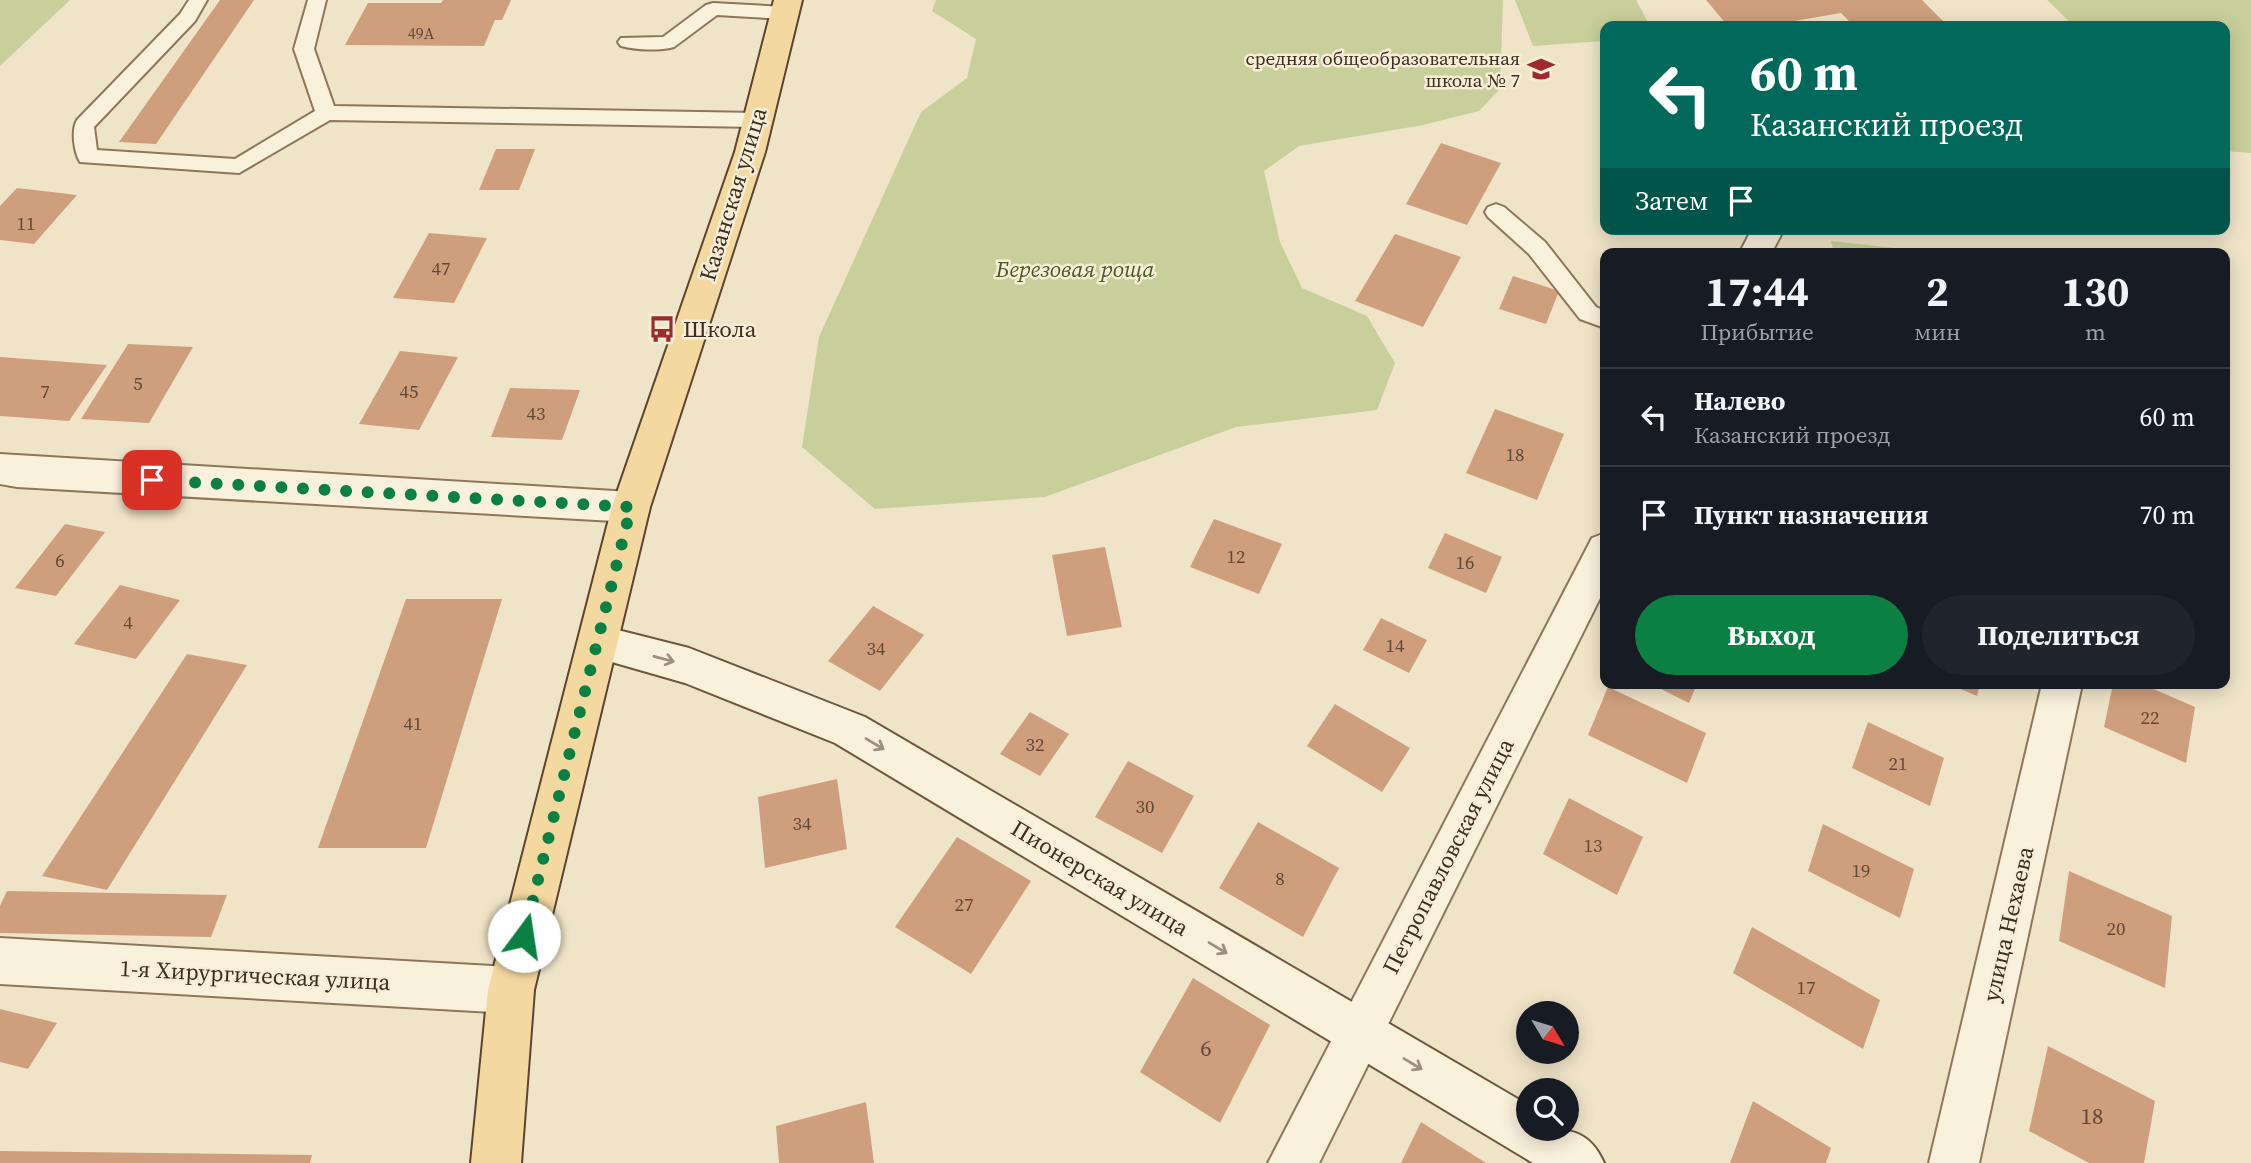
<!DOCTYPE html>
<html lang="ru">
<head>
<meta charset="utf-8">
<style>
	body { margin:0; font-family:"Source Serif 4",serif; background:#20242c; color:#f1f3f6; height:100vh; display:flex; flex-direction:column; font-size:26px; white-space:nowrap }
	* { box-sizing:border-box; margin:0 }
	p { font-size:23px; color:#9ea1a6 }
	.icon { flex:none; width:38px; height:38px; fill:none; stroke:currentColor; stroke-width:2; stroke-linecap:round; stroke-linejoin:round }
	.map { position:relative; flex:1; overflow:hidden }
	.drawer { position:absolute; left:1600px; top:248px; width:630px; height:441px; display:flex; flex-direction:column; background:#171b24; border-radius:14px; box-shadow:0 4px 18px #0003 }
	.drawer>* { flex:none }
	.guide { position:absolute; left:1600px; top:21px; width:630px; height:214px; border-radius:14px; box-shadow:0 4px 18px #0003; background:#00695c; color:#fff; overflow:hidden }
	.needle { width:46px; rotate:128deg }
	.controls { position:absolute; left:1516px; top:1001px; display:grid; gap:14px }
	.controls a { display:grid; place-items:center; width:63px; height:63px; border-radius:50%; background:#171b24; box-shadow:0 4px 18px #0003; font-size:35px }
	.pin { position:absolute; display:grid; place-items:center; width:60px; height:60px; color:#fff; margin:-30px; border-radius:14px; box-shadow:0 4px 10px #0006 }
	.me { position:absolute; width:77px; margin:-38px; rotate:14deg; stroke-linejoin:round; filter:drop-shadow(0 0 5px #0008) }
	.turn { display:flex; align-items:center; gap:24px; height:147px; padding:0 35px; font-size:32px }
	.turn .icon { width:91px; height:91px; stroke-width:2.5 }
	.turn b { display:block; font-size:49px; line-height:60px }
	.then { display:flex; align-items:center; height:66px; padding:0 35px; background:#0003; gap:14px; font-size:26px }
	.eta { display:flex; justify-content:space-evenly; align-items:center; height:119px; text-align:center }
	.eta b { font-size:42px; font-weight:700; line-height:49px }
	.cta { display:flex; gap:14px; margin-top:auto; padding:14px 35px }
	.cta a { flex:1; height:80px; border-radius:42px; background:#0b8043; color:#fff; font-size:28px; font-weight:700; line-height:80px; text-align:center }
	.cta a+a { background:#20242c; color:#f1f3f6 }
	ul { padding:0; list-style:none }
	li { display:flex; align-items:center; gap:21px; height:98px; padding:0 35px; border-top:2px solid #363941 }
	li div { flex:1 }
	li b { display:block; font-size:26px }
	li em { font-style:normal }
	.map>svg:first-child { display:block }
</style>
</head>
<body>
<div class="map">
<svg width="2251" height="1163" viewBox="0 0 2251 1163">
	<rect width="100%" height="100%" fill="#f0e4c8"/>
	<g fill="#c9cf9b">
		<polygon points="0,0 70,0 0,66"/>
		<polygon points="936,0 1503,0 1500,89 1479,111 1423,125 1299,146 1264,171 1280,242 1302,288 1367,316 1395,363 1377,410 1236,427 1045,497 875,509 802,447 819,337 921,112 967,78 976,39 932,11"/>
		<polygon points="1515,0 1636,0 1650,26 1605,26 1605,41 1533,46"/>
		<polygon points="2047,0 2251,0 2251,153 2224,151 2224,26 2074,26"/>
		<polygon points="1831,241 1950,254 1834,254"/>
	</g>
	<g fill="#cf9f7d">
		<polygon points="220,0 254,0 156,144 119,142"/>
		<polygon points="443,0 511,0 502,20 495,20 484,46 345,45 368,3 441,3"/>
		<polygon points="1706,0 1922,0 1948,26 1854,26 1841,13 1765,26 1728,26"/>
		<polygon points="1441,143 1501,163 1467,225 1406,204"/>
		<polygon points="496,149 535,149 519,190 479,190"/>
		<polygon points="17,188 77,195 34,244 0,240 0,206"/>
		<polygon points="429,233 487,238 454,303 393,298"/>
		<polygon points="1395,234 1461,257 1423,327 1355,301"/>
		<polygon points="1513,276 1559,291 1546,324 1499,309"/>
		<polygon points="128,344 193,347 149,423 81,419"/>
		<polygon points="400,351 458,357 419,430 359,424"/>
		<polygon points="0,357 107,365 69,421 0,416"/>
		<polygon points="510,388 580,390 562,440 491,437"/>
		<polygon points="1495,409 1564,434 1537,500 1466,473"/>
		<polygon points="1214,519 1282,544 1259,594 1190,567"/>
		<polygon points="65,524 105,532 56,596 15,588"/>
		<polygon points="1445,533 1502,557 1486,593 1428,568"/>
		<polygon points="1105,547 1122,627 1067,636 1052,555"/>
		<polygon points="120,585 180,600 136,659 74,644"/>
		<polygon points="406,599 502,599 426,848 318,848"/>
		<polygon points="873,606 924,635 880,691 828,661"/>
		<polygon points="1381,618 1427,640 1409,673 1363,650"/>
		<polygon points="187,654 247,665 107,890 42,876"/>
		<polygon points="1651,684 1697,684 1689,703"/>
		<polygon points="1949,684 1980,684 1977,696"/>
		<polygon points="2113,684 2142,684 2195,707 2186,763 2104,727"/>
		<polygon points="1608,687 1706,733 1687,783 1588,735"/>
		<polygon points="1335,704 1410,748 1382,792 1307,746"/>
		<polygon points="1030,712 1069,734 1040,776 1000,754"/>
		<polygon points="1868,722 1944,758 1930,806 1852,768"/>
		<polygon points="1128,761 1194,796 1162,853 1095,817"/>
		<polygon points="837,779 847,849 765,868 758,797"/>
		<polygon points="1569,798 1643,837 1617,895 1543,854"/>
		<polygon points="1258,822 1339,868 1303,937 1219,888"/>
		<polygon points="1823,824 1914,869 1900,918 1808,871"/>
		<polygon points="957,837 1031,881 971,974 895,927"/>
		<polygon points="2069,871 2172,916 2165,988 2059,941"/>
		<polygon points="7,891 227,895 211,937 0,933 0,906"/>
		<polygon points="1752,927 1880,1000 1863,1049 1733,973"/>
		<polygon points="1193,978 1270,1025 1220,1123 1140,1072"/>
		<polygon points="0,1009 57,1023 28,1069 0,1062"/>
		<polygon points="2048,1046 2155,1101 2144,1163 2089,1163 2029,1131"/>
		<polygon points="1753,1101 1831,1148 1826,1163 1730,1163"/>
		<polygon points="866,1102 874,1163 779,1163 776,1126"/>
		<polygon points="1421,1122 1486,1163 1401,1163"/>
		<polygon points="0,1151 312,1155 310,1163 0,1163"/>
	</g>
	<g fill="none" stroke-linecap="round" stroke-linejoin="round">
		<defs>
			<g id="lane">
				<path d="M189,0H207L195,21L94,127L97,150L235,159L315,111L294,49L308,0H326L314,49L334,106L758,113L765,115L768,120L765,125L758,127L330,120L239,173L80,162C74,152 71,130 77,120L180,14Z"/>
				<path d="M713,3L785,7L795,13L785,19L717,15L674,47C659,51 636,50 621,46L618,42L621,38L663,37L706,5Z"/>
				<polygon points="1496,204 1504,207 1545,242 1596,307 1605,311 1605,328 1580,319 1529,254 1488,217 1485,212 1488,207"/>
			</g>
			<g id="street">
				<polygon points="1752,229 1784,229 1771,254 1739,254"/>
				<polygon points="0,454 631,492 644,496 650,507 644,518 631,522 17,487 0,484"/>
				<polygon points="1605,533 1605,588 1319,1163 1268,1163 1592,538"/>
				<polygon points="2042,684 2082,684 1979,1163 1929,1163"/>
				<polygon points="0,938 511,967 527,974 534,990 527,1006 511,1013 0,984"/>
			</g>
			<path id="secondary" d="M598,625L689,648L865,717L1528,1105V1129C1563,1129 1588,1126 1604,1163H1533L835,743L685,683L584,654L578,642L584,630Z"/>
			<polygon id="primary" points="774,0 802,0 765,152 650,507 534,990 521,1163 471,1163 488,990 612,507 735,152"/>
		</defs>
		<use href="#lane" stroke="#8d765c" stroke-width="4"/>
		<use href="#street" stroke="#8d765c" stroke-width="4"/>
		<use href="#secondary" stroke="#6f573f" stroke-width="4"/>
		<use href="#primary" stroke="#5b4430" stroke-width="4"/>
		<use href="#lane" fill="#faf1dc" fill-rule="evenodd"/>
		<use href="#street" fill="#faf1dc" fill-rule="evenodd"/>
		<use href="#secondary" fill="#faf1dc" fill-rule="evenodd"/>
		<use href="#primary" fill="#f3d9a0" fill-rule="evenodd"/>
	</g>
	<defs><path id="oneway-shaft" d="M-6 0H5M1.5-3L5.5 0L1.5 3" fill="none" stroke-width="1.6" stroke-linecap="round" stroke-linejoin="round" transform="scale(1.75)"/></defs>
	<g stroke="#9c907e">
		<use href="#oneway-shaft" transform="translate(664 659) rotate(15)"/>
		<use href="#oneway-shaft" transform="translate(875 744) rotate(31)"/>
		<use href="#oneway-shaft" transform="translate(1218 948) rotate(31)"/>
		<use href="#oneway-shaft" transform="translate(1413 1064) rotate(31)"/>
	</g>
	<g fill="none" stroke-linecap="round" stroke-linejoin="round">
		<polyline stroke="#0b8043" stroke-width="12" stroke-dasharray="0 21.6" points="152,480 631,507 524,936"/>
	</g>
	<defs>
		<symbol id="school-bare" viewBox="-9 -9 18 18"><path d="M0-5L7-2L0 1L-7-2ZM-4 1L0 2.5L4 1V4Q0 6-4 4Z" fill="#9e2a2b" stroke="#f7eed8" stroke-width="2.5" paint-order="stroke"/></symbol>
		<symbol id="bus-bare" viewBox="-9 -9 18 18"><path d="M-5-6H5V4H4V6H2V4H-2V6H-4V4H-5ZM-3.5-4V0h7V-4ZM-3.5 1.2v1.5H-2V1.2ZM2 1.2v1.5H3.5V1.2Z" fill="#9e2a2b" stroke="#f7eed8" stroke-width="2.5" paint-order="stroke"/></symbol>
	</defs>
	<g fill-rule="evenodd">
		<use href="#school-bare" x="1522" y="50" width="38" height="38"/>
		<use href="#bus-bare" x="643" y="310" width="38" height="38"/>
	</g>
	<g text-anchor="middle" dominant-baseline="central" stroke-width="5" stroke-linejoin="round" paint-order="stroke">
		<g font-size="16" fill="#624a37">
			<text x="421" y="33">49А</text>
		</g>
		<g font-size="19" fill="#3d2e20" stroke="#f7eed8" text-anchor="end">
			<text x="1520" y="58">средняя общеобразовательная<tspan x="1520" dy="22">школа № 7</tspan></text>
		</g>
		<g font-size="19" fill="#624a37">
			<text x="26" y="223">11</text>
			<text x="441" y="268">47</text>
			<text x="138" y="383">5</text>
			<text x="45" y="391">7</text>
			<text x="409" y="391">45</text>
			<text x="536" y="413">43</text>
			<text x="1515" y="454">18</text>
			<text x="1236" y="556">12</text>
			<text x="60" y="560">6</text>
			<text x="1465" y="562">16</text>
			<text x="128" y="622">4</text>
			<text x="1395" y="645">14</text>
			<text x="876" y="648">34</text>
			<text x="2150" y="717">22</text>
			<text x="413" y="723">41</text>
			<text x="1035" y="744">32</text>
			<text x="1898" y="763">21</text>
			<text x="1145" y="806">30</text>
			<text x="802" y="823">34</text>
			<text x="1593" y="845">13</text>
			<text x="1861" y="870">19</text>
			<text x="1280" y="878">8</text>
			<text x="964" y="904">27</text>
			<text x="2116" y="928">20</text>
			<text x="1806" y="987">17</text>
		</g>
		<g font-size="23" fill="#3d2e20" stroke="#f7eed8">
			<text transform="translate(733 194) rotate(-73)">Казанская улица</text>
			<text transform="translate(1448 856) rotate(-63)">Петропавловская улица</text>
			<text transform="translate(1100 878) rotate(31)">Пионерская улица</text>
			<text transform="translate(2008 924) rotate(-77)">улица Нехаева</text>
			<text transform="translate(255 975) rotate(3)">1-я Хирургическая улица</text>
		</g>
		<g font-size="23" font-style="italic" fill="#4d5a26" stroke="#f7eed8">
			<text x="1075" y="269">Березовая роща</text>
		</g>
		<g font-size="23" fill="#3d2e20" stroke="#f7eed8" text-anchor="start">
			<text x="683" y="329">Школа</text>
		</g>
		<g font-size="23" fill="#624a37">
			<text x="1206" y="1048">6</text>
			<text x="2092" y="1116">18</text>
		</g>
	</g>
</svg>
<div class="controls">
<a><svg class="needle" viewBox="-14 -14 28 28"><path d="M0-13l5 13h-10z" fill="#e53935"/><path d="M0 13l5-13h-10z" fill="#9ea1a6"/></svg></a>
<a><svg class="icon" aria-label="search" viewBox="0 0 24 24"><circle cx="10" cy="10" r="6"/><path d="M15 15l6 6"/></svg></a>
</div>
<div class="pin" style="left:152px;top:480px;background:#d93025"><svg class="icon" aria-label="arrive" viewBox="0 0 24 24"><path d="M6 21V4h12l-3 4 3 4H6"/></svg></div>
<svg class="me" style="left:524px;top:936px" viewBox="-20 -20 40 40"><circle r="19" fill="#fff"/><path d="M0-13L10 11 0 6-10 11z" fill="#0b8043"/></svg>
<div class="guide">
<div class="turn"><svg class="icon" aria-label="left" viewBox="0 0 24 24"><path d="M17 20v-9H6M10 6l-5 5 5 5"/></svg><div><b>60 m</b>Казанский проезд</div></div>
<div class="then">Затем<svg class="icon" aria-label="arrive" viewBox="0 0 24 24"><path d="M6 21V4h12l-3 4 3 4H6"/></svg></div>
</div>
<section class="drawer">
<div class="eta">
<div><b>17:44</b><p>Прибытие</p></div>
<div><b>2</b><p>мин</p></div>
<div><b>130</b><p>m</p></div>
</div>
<ul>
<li><svg class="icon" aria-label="left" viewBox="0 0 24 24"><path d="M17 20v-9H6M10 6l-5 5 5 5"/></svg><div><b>Налево</b><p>Казанский проезд</p></div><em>60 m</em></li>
<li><svg class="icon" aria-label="arrive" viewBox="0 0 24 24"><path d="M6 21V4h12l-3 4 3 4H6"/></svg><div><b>Пункт назначения</b></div><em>70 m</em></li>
</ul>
<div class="cta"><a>Выход</a><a>Поделиться</a></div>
</section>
</div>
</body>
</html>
